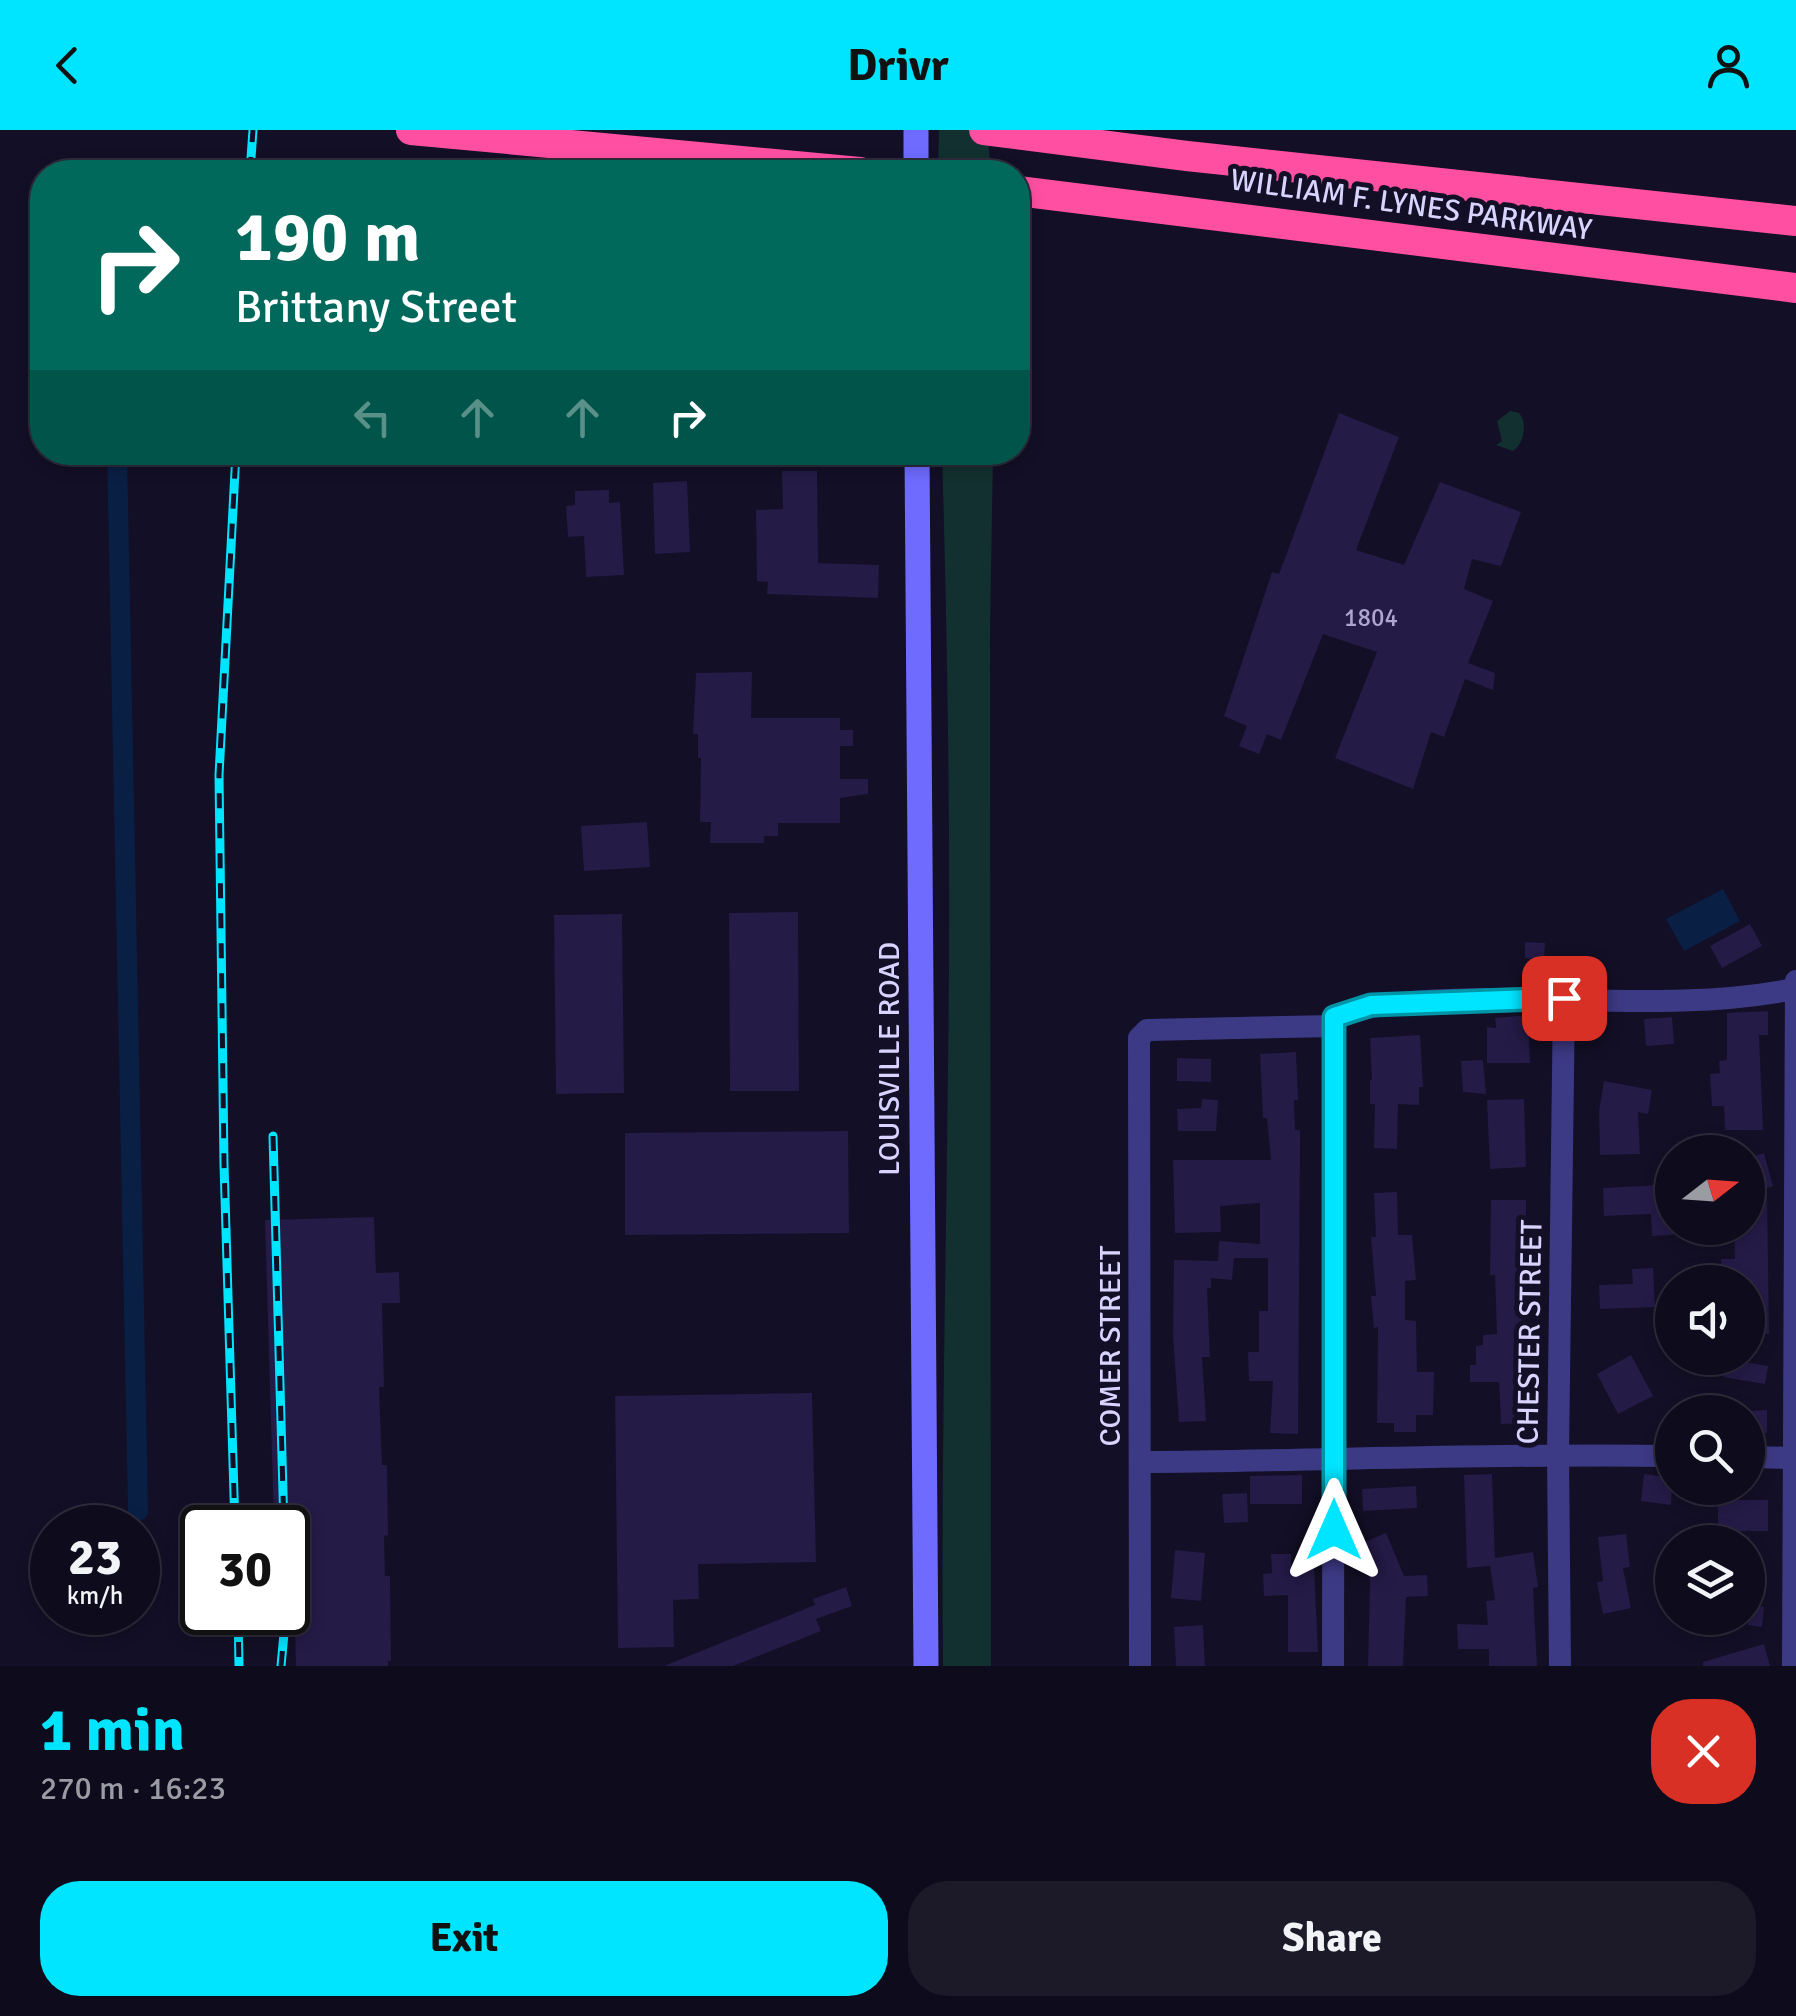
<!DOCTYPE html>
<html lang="en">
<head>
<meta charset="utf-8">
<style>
	body { margin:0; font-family:Signika,sans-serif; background:#1c1929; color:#f1f3f6; height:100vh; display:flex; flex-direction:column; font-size:38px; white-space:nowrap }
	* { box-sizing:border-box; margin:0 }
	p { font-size:32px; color:#9b9ba3 }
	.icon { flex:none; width:55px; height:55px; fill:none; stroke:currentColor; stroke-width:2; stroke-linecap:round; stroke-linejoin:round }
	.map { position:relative; height:1536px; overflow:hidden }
	.drawer { display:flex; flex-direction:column; background:#0e0b1c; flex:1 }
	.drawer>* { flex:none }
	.guide { position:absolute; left:30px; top:30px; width:1000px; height:305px; border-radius:40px; box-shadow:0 5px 15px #0003,0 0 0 2px #2e2b3b; background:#00695c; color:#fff; overflow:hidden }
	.needle { width:65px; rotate:73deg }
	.buttons { position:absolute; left:1655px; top:1005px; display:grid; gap:20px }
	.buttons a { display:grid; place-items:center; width:110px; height:110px; border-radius:50%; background:#0e0b1c; box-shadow:0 5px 15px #0003,0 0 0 2px #2e2b3b; font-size:50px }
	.speed { position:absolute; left:30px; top:1375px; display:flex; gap:20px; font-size:50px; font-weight:700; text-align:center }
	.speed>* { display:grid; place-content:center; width:130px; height:130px; border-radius:50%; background:#0e0b1c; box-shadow:0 5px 15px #0003,0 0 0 2px #2e2b3b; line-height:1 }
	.speed small { font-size:25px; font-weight:400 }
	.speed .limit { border:5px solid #111; border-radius:15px; background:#fff; color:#111 }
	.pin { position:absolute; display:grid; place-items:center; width:85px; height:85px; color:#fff; margin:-42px; border-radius:20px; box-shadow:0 5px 15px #0006 }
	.me { position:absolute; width:110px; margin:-55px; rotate:0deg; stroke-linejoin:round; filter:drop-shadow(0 0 8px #0008) }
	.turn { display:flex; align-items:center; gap:35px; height:210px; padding:0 40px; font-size:45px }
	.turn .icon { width:130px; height:130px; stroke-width:2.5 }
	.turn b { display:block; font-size:70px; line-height:85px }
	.lanes { display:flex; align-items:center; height:95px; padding:0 40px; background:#0003; justify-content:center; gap:50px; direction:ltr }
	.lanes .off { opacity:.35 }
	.round { display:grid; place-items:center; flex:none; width:105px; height:105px; border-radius:40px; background:#1c1929 }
	.headline { display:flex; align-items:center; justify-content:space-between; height:170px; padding:0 40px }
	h1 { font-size:60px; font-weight:800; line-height:75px; color:#00e5ff }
	.cta { display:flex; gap:20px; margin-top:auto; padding:20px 40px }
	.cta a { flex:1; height:115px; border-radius:40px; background:#00e5ff; color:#111; font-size:40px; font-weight:800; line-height:115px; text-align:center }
	.cta a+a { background:#1c1929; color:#f1f3f6 }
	header { display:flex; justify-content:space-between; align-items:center; height:130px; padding:0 40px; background:#00e5ff; color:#111; font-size:45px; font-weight:800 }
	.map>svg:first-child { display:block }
</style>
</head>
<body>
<header><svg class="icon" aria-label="back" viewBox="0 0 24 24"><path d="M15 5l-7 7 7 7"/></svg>Drivr<svg class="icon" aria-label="person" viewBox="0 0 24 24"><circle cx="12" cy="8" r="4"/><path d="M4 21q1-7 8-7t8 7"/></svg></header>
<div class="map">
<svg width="1796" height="1536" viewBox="0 0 1796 1536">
	<rect width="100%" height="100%" fill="#130f26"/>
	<g fill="#12302f">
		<polygon points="939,0 987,0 991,42 938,42"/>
		<path d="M1510,281L1519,283C1528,292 1524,314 1513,321L1496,315L1502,311L1497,291Z"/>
		<path d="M993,323L990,501L991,1536H943C941,1336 946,1137 948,937C951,732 948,527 942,323Z"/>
	</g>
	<polygon fill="#0a1f44" points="1723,759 1740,791 1684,821 1666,789"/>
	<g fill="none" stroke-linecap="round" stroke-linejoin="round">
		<polyline stroke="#0a1f44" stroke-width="20" points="117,322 138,1381"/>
	</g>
	<g fill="#241b47">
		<polygon points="1339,283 1399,307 1356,420 1404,435 1440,352 1521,382 1501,436 1472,429 1464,459 1493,471 1468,533 1495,543 1493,560 1465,549 1444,607 1431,602 1413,659 1335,628 1377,522 1323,504 1281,610 1267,604 1259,624 1239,616 1247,596 1224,586 1272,442 1279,444"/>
		<polygon points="782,341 817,341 818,433 879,435 878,468 767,464 768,452 757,451 756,380 783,379"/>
		<polygon points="687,351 690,422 655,424 653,353"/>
		<polygon points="609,360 609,373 620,372 624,445 586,447 584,406 568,407 566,376 575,375 575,361"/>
		<polygon points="752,542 751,588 840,588 840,600 853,600 853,616 840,616 840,649 868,649 868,664 840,668 840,693 778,693 778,706 764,706 764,713 710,713 711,692 700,692 701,628 698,628 698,604 693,604 696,543"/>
		<polygon points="647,692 650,737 584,741 581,696"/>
		<polygon points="798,782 799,961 730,961 729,783"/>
		<polygon points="622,784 624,963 556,964 554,785"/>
		<polygon points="1750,794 1762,816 1722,838 1710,816"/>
		<polygon points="1525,812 1545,813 1544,829 1525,828"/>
		<polygon points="1768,881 1768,905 1759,905 1763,1000 1725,1000 1724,976 1712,976 1710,944 1720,943 1719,931 1727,930 1727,883"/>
		<polygon points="1528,885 1530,933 1487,933 1487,897 1496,898 1495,888"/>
		<polygon points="1672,887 1674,914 1646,916 1644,889"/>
		<polygon points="1420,905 1423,957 1419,957 1419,975 1398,974 1397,1019 1374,1018 1375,974 1370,974 1370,950 1372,950 1370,908"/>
		<polygon points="1296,922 1298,970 1294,970 1295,1000 1300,1000 1300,1015 1298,1304 1270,1303 1273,1251 1249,1251 1248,1222 1259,1222 1259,1181 1268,1181 1268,1128 1234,1128 1232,1150 1211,1148 1211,1158 1207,1158 1210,1227 1202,1227 1206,1291 1179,1292 1173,1206 1174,1130 1218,1131 1219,1111 1260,1114 1260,1073 1220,1076 1221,1102 1175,1103 1173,1030 1271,1030 1267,988 1263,988 1260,924"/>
		<polygon points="1177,928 1211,929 1211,952 1177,951"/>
		<polygon points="1483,930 1486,964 1463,962 1461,931"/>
		<polygon points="1604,951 1652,960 1648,984 1638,982 1640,1024 1600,1025 1599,982"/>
		<polygon points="1202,969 1218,970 1216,1001 1178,1001 1177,979 1201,978"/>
		<polygon points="1524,969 1526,1037 1490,1039 1487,970"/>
		<polygon points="848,1001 849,1103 625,1105 625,1003"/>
		<polygon points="1764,1023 1773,1056 1767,1058 1769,1204 1748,1204 1748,1151 1722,1151 1721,1129 1735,1129 1734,1098 1748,1098 1748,1028"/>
		<polygon points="1659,1055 1660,1076 1672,1075 1673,1105 1652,1106 1651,1084 1604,1086 1603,1058"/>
		<polygon points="1397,1062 1398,1105 1412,1105 1416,1150 1405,1151 1405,1190 1416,1191 1417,1242 1434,1242 1433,1285 1416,1285 1416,1302 1394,1302 1394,1293 1377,1293 1378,1197 1374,1198 1371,1166 1376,1166 1371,1107 1376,1107 1374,1063"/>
		<polygon points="1491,1070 1526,1070 1526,1119 1529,1119 1530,1144 1523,1145 1525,1202 1534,1202 1535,1227 1531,1227 1535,1293 1501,1294 1499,1252 1470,1252 1470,1235 1476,1235 1476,1216 1483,1215 1483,1205 1497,1204 1495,1145 1490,1145"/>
		<polygon points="374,1087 376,1143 399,1142 400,1173 382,1173 384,1257 379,1257 382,1335 387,1335 388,1405 384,1406 385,1446 390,1446 391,1531 388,1531 388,1536 296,1536 292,1393 274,1393 265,1090"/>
		<polygon points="1653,1138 1655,1177 1600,1179 1599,1155 1633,1154 1632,1139"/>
		<polygon points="1631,1225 1653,1266 1618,1284 1597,1244"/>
		<polygon points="1726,1229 1768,1236 1765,1254 1723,1247"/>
		<polygon points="812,1263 816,1432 698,1434 699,1469 673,1470 674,1517 618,1518 615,1266"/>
		<polygon points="1767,1280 1767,1303 1748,1303 1748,1281"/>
		<polygon points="1492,1344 1495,1428 1533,1422 1538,1457 1533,1458 1537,1536 1489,1536 1489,1519 1458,1519 1457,1494 1488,1495 1486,1471 1495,1470 1490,1436 1467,1438 1464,1345"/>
		<polygon points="1644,1344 1672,1348 1671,1375 1641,1371"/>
		<polygon points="1302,1345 1302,1374 1250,1374 1250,1346"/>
		<polygon points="1416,1356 1417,1378 1363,1381 1362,1359"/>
		<polygon points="1247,1363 1248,1392 1224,1393 1222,1364"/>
		<rect x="1718" y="1370" width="50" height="31"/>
		<polygon points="1386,1403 1404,1446 1427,1445 1428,1466 1406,1467 1403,1536 1368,1536 1370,1450 1355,1416"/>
		<polygon points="1626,1404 1630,1437 1623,1438 1631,1478 1603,1484 1597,1452 1603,1451 1598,1407"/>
		<polygon points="1748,1405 1767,1448 1748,1457"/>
		<polygon points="1175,1420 1205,1423 1201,1471 1171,1468"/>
		<polygon points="1271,1424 1291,1424 1291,1437 1314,1436 1318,1522 1288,1522 1288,1465 1264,1466 1263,1444 1272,1443"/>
		<polygon points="846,1457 852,1476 816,1489 821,1501 733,1536 664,1536 815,1475 813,1469"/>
		<polygon points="1748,1475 1764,1477 1762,1497 1748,1495"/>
		<polygon points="1203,1495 1205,1536 1176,1536 1174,1497"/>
		<polygon points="1764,1514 1770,1536 1703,1536 1703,1532"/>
	</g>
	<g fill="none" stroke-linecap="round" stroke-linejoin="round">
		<g stroke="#3d3a85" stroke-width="22">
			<polyline points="1748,1327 1796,1328"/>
			<path d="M1141,1332C1318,1331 1495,1323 1672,1326"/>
			<polyline points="1140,1536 1139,908 1147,900 1334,896"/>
			<path d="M1333,1536L1334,887C1384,870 1433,870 1486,869C1588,868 1693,879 1794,859"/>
			<polyline points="1560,1536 1558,1324 1564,868"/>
			<polyline points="1793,1536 1796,851"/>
		</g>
		<g stroke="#6f6bff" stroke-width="25">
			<polyline points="916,0 916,42"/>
			<polyline points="917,322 926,1536"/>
		</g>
		<g stroke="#ff4fa3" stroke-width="30">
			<polyline points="411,0 860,42"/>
			<polyline points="984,0 1187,26 1796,91"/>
			<polyline points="1018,61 1796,158"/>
		</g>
		<defs>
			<g id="rail">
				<polyline points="250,42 253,0"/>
				<polyline points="273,1006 284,1398"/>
				<polyline points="235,1398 224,1034 219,645 236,322"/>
				<polyline points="238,1482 239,1536"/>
				<polyline points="281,1536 286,1482"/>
			</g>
		</defs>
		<use href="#rail" stroke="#00e5ff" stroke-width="9"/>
		<use href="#rail" stroke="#130f26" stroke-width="5" stroke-dasharray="15" stroke-linecap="butt"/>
	</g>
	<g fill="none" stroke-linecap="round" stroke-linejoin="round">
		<defs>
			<polyline id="route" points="1334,1400 1334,887 1371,875 1564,868"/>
		</defs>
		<use href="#route" stroke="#0095a6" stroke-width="25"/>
		<use href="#route" stroke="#00e5ff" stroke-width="18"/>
	</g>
	<g text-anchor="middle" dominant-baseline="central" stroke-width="10" stroke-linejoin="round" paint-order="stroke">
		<g font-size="25" fill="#aca6d1">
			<text x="1371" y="487">1804</text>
		</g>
		<g font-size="30" fill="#d9d4ff" stroke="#130f26">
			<text transform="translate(1411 75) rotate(8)">WILLIAM F. LYNES PARKWAY</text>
			<text transform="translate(889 929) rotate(-90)">LOUISVILLE ROAD</text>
			<text transform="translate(1530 1202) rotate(-89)">CHESTER STREET</text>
			<text transform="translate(1110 1216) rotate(-90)">COMER STREET</text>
		</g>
	</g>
</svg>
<div class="buttons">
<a><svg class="needle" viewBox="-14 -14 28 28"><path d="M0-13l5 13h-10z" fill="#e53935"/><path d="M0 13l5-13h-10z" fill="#9b9ba3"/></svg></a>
<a><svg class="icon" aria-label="sound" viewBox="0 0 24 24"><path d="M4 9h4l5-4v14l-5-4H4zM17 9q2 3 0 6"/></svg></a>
<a><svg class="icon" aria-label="search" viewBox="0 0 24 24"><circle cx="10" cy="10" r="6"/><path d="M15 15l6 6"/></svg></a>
<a><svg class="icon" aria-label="layers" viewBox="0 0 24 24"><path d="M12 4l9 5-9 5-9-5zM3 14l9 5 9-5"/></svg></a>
</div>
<div class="speed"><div>23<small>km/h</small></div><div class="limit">30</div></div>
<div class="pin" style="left:1564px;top:868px;background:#d93025"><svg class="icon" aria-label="arrive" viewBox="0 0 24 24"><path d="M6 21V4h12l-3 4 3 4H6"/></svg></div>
<svg class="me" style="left:1334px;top:1400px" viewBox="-20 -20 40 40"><path d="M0-17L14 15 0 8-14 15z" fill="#00e5ff" stroke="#fff" stroke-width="4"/></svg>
<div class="guide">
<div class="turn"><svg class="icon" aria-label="right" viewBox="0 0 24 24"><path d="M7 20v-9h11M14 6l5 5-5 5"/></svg><div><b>190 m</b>Brittany Street</div></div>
<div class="lanes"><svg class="icon off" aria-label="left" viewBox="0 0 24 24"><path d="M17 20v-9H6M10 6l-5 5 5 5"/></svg><svg class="icon off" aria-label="ahead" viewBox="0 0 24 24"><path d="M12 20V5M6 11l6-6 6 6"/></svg><svg class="icon off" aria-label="ahead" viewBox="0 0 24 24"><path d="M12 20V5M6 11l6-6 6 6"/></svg><svg class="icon" aria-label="right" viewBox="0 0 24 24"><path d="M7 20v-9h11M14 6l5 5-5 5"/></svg></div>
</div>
</div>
<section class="drawer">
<div class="headline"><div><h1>1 min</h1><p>270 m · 16:23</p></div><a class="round" style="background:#d93025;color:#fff"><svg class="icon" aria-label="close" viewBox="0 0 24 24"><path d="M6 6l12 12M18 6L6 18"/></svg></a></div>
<div class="cta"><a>Exit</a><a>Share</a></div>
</section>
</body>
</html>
